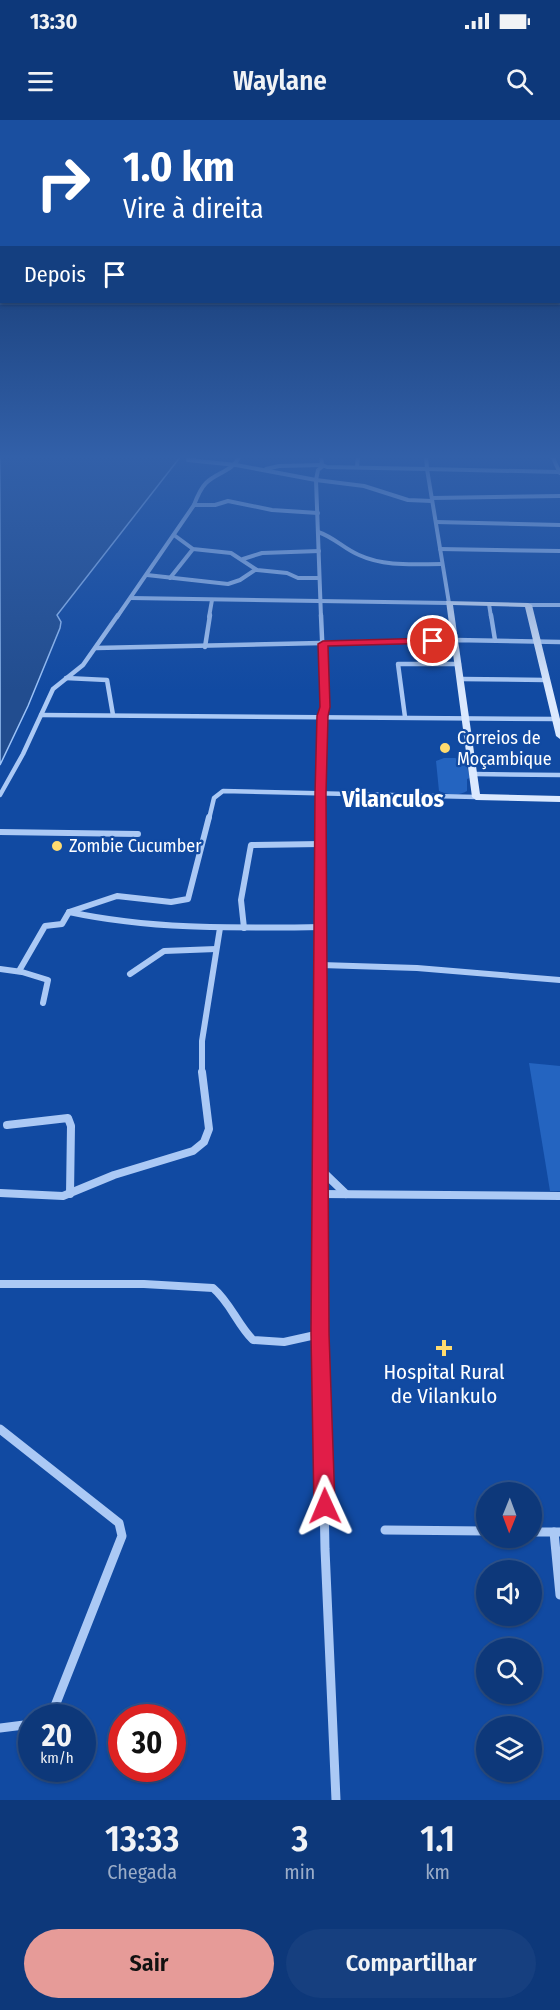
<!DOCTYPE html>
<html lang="pt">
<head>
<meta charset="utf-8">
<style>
	body { margin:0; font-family:"Fira Sans Condensed",sans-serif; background:#163f7f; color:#f1f3f6; height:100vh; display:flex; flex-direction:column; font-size:22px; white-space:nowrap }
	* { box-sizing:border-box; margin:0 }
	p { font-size:20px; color:#9aacc7 }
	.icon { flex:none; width:33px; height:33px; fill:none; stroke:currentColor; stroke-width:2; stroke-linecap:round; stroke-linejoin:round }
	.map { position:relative; height:1680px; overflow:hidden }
	.drawer { display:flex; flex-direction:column; background:#0d387a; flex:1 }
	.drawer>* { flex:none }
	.hud { position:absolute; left:0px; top:0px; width:561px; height:183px; box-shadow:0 2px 4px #0004,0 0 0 2px #2d528b; background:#1a4fa0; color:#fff; overflow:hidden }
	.needle { width:39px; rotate:181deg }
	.tools { position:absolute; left:476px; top:1362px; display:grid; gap:12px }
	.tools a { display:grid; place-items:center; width:66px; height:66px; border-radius:50%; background:#0d387a; box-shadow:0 2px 4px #0004,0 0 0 2px #2d528b; font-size:30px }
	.speed { position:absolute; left:18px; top:1584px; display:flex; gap:12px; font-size:30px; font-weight:700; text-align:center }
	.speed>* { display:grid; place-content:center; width:78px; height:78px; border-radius:50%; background:#0d387a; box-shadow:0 2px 4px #0004,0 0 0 2px #2d528b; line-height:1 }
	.speed small { font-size:15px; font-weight:400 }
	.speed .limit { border:9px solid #d22; background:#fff; color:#111 }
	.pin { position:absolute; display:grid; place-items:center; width:51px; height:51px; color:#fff; margin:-26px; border:3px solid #fff; border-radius:50%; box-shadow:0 2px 6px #0007 }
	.me { position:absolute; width:66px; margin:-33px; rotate:359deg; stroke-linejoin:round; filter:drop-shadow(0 0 4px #0008) }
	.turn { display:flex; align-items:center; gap:21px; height:126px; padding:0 24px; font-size:27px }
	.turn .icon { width:78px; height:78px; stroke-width:2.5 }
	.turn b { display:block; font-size:42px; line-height:51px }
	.then { display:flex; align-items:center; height:57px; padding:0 24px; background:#0003; gap:12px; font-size:22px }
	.eta { display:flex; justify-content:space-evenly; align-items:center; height:102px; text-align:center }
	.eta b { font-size:36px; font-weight:600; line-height:42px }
	.action { display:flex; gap:12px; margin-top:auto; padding:12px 24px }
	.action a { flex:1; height:69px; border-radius:36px; background:#e69b98; color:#111; font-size:24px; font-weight:600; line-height:69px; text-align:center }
	.action a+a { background:#163f7f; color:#f1f3f6 }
	.status { display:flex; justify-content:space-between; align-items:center; height:42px; padding:0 30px; background:#0d387a; direction:ltr }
	.status svg { height:16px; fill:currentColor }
	header { display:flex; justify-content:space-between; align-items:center; height:78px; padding:0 24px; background:#0d387a; font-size:27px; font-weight:600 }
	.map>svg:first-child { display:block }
</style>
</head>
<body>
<div class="status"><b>13:30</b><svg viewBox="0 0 49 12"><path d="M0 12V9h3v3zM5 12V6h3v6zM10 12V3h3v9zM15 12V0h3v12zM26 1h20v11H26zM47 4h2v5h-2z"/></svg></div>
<header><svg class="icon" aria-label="menu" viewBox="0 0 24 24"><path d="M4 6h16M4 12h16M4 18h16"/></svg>Waylane<svg class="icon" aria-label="search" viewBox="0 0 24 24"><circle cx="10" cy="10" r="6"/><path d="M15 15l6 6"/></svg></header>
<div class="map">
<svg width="560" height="1680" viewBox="0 0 560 1680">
	<rect width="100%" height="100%" fill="#114aa2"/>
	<g fill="#2464c0">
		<path d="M444,638H455L466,643L470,658L467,659V671C459,676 448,675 439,671L436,641Z"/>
		<polygon points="529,943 560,946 560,1071 550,1071"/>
	</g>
	<polygon fill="#224d8f" stroke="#9cc3f8" stroke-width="1.5" points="0,336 181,336 57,495 61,502 60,508 28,586 0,645"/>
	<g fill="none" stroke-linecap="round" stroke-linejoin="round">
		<g stroke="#abc9f5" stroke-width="4">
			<polyline points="426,336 427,349 559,352"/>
			<polyline points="552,336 560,353"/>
			<polyline points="188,340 236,345 316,360 364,366 408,380 432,381"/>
			<polyline points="357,347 358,336"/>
			<polyline points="266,349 279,346 322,345"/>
			<polyline points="432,378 560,376"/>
			<polyline points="194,385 215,385 228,381 272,390 318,393"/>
			<polyline points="436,402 560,405"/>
			<path d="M318,412C334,417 344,429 359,435C385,447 414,444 442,444"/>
			<polyline points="174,415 193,429 231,433 257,450 287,453 298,458 319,458"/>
			<polyline points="440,429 560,431"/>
			<polyline points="243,439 262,433 319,431"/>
			<polyline points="147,455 228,464 240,460 255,450"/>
			<polyline points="170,458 193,429"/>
			<polyline points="131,478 449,483 427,349 327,347 322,345 321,336"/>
			<polyline points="489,484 491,497"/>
			<polyline points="528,485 560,485"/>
			<path d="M117,497L194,385C197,377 200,369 206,363C217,352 232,352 240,336"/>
			<polyline points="209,497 212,480"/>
			<polyline points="321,497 316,360 318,350 323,346"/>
		</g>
		<g stroke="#abc9f5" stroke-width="4.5">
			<polyline points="491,495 495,520"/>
			<polyline points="205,527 210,495"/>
			<polyline points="96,528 455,520 560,522"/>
			<polyline points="66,558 107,560 113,595"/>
			<polyline points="461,559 546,560"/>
			<polyline points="41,595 556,599"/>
			<polyline points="405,597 398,544 459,544"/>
			<polyline points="474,654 560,655"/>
			<polyline points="0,675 23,634 53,569 83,545 118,495"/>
			<polyline points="209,699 214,678 223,671 476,677"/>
			<polyline points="321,699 325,587 321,495"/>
		</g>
		<g stroke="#abc9f5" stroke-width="6">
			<polyline points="0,712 138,714"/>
			<path d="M69,792C153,810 236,808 321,807"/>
			<polyline points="244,808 241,780 251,725 321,724"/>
			<polyline points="321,845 417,848 560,860"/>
			<polyline points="0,849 22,852 48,860 43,883"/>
			<polyline points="19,851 45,806 62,804 69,792 117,776 171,782 188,779 209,697"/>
			<polyline points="130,854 164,831 216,829"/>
			<polyline points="202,954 202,921 220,808"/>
			<polyline points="320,954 321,697"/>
		</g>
		<g stroke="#abc9f5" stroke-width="8">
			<polyline points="320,952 322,1275"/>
			<polyline points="7,1005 68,998 71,1006 70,1074"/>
			<polyline points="320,1049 346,1074"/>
			<polyline points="0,1073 63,1076 114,1055 193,1031 204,1022 209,1009 202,952"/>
			<polyline points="320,1074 560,1076"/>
			<path d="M0,1164H144L213,1168C230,1182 237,1204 253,1220L284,1222L320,1214"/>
		</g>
		<g stroke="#abc9f5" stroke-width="9">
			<polyline points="322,1274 325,1429 336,1680"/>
			<polyline points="0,1309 119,1403 122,1416 53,1591 48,1598"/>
			<polyline points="385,1410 486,1411"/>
			<polyline points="531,1412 560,1412"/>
			<polyline points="554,1412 560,1475"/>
			<polyline points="0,1608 32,1604"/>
		</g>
		<polygon fill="#dbe9fe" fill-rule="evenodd" points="446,481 528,483 532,485 560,599 560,619 556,616 525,487 453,485 480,674 560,676 560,682 476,680 472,677"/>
	</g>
	<linearGradient id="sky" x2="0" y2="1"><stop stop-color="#092959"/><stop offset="0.59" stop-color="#3260a9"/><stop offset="1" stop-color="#3260a9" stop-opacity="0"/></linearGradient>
	<rect width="560" height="571" fill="url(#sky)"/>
	<polygon fill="#e11d48" stroke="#92132f" stroke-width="1.5" points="433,518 438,521 436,523 328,526 330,587 328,596 326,674 329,1214 335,1386 332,1393 325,1396 317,1393 314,1386 311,1214 315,674 317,596 320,587 318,524 323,521"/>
	<g fill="#ffdb6f" stroke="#114aa2" stroke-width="2">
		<circle cx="445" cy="628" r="6"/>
		<circle cx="57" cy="726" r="6"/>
		<path d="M441 1219h6v6h6v6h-6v6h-6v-6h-6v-6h6z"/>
	</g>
	<g text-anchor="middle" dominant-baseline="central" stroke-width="4.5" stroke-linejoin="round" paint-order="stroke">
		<g font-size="18" fill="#fff" stroke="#114aa2" text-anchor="start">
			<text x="457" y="618">Correios de<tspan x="457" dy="21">Moçambique</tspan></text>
			<text x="69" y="726">Zombie Cucumber</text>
		</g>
		<g font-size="21" fill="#fff" stroke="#114aa2">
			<text x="444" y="1252">Hospital Rural<tspan x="444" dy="24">de Vilankulo</tspan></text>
		</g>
		<g font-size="24" font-weight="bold" fill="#fff" stroke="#114aa2">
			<text x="393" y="679">Vilanculos</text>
		</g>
	</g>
</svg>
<div class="tools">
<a><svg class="needle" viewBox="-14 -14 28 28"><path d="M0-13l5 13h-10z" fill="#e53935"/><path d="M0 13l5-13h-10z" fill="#9aacc7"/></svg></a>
<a><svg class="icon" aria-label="sound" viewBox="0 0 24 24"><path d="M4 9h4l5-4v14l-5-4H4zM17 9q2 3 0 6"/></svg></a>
<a><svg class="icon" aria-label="search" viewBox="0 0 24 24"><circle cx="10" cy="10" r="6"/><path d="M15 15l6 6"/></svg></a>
<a><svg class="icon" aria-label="layers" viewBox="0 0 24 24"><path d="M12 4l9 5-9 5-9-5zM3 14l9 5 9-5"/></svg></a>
</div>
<div class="speed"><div>20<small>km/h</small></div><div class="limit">30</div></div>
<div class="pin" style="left:433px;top:521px;background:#d93025"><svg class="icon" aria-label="arrive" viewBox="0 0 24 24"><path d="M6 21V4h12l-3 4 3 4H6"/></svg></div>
<svg class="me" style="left:325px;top:1386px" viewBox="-20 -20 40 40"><path d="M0-17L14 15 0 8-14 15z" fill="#e11d48" stroke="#fff" stroke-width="4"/></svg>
<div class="hud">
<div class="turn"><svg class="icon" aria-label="right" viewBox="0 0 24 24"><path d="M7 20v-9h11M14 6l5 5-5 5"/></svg><div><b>1.0 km</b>Vire à direita</div></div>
<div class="then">Depois<svg class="icon" aria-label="arrive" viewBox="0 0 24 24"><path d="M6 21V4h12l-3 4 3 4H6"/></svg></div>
</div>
</div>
<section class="drawer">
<div class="eta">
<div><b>13:33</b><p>Chegada</p></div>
<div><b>3</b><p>min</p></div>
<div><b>1.1</b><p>km</p></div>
</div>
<div class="action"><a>Sair</a><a>Compartilhar</a></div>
</section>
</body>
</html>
